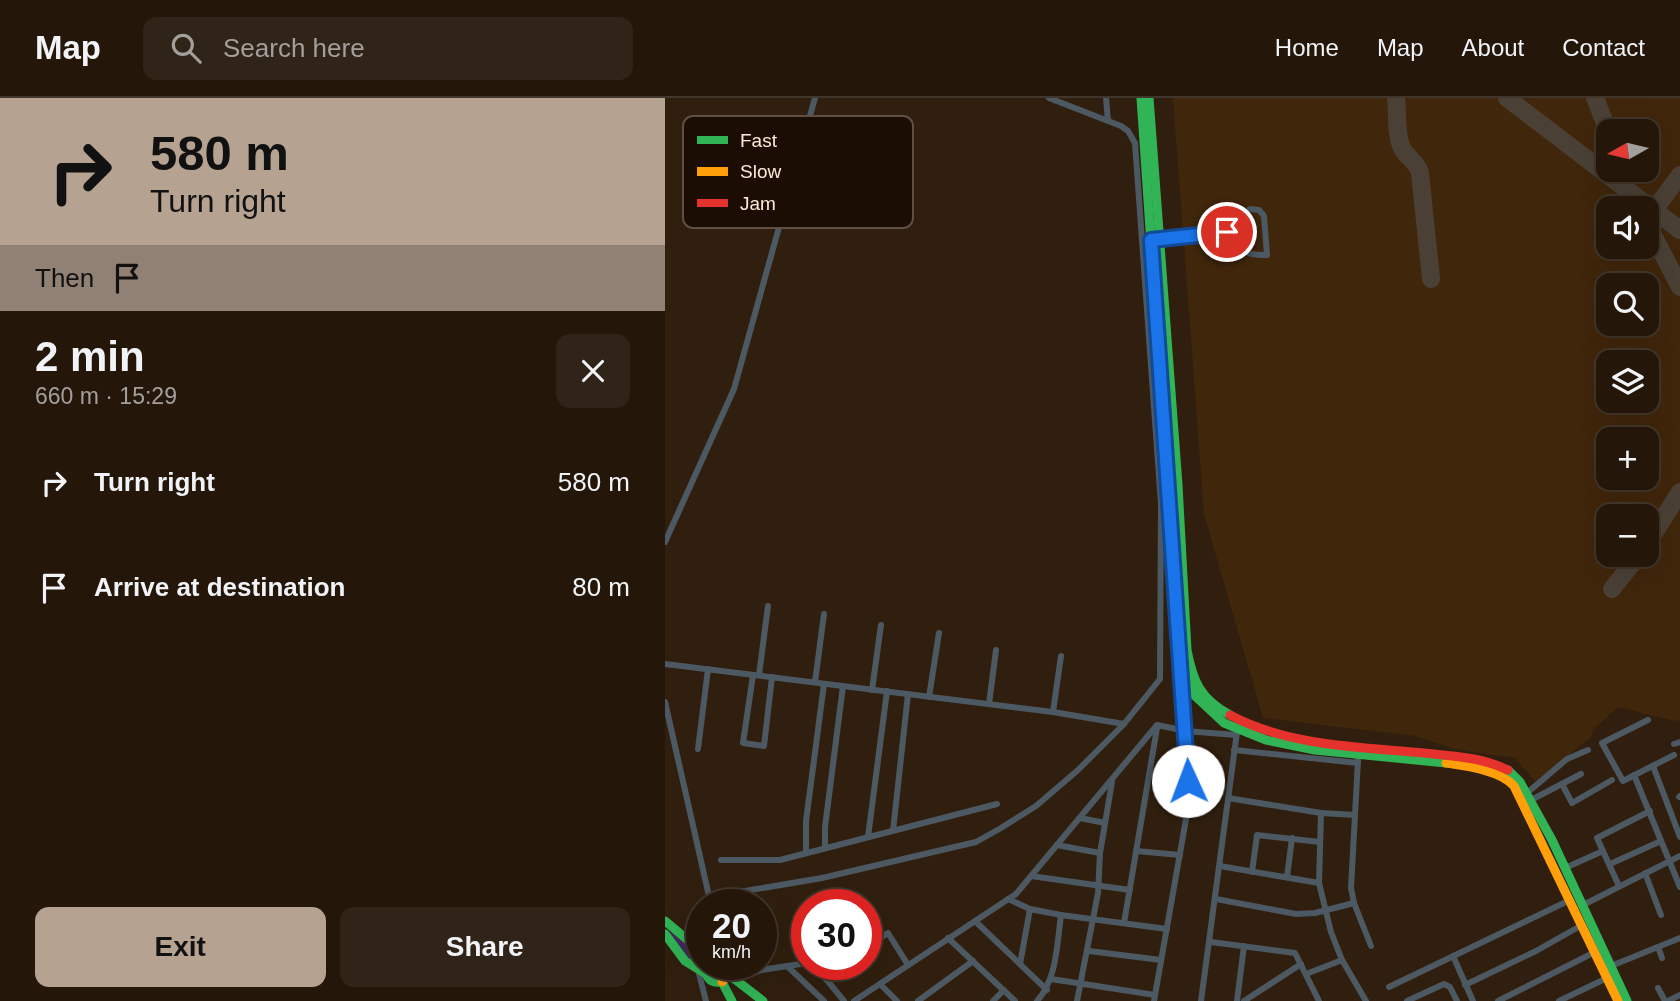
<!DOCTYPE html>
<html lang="en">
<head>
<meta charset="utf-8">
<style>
	body { margin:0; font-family:Arial,sans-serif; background:#302418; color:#f1f3f6; height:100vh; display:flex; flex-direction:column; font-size:26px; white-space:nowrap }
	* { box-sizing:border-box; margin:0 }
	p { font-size:23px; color:#a39f9c }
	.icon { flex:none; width:38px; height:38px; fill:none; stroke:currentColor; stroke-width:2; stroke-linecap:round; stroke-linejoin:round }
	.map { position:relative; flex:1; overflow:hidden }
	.drawer { display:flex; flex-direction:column; background:#24170a; width:665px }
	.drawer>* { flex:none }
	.hud { background:#b6a291; color:#111; overflow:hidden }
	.needle { width:46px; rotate:262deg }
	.buttons { position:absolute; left:931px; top:21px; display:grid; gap:14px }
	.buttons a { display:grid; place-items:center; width:63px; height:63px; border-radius:14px; background:#24170a; box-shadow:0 7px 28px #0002,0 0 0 2px #41362b; font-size:35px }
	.speed { position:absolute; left:21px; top:791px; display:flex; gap:14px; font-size:35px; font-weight:700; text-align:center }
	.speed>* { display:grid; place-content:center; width:91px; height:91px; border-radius:50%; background:#24170a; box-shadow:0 7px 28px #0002,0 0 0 2px #41362b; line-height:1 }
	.speed small { font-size:18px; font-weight:400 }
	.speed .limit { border:10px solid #d22; background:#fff; color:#111 }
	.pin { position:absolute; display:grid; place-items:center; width:60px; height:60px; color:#fff; margin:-30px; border:4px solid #fff; border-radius:50%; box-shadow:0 2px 7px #0007 }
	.me { position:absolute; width:77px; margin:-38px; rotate:358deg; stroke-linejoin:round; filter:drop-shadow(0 0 5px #0008) }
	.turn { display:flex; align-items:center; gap:24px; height:147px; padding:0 35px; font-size:32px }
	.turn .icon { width:91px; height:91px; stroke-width:2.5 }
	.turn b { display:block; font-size:49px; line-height:60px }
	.then { display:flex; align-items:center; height:66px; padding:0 35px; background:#0003; gap:14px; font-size:26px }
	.round { display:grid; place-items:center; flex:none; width:74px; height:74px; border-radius:14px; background:#302418 }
	.overview { display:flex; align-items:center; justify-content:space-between; height:119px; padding:0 35px }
	h1 { font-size:42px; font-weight:700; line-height:52px }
	.action { display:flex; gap:14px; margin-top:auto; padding:14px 35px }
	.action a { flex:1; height:80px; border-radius:14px; background:#b6a291; color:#111; font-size:28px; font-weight:700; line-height:80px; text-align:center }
	.action a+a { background:#302418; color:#f1f3f6 }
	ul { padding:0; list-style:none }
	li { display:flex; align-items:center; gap:21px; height:105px; padding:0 35px }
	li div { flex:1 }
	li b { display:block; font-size:26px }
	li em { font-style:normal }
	header { display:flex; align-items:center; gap:42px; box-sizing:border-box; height:98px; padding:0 35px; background:#24170a; border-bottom:2px solid #41362b }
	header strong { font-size:33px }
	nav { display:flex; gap:38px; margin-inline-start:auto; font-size:24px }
	.search { width:490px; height:63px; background:#302418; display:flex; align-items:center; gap:18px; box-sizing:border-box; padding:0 24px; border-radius:14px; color:#a39f9c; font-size:26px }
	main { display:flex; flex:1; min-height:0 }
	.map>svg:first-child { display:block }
</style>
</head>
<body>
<header>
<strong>Map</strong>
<div class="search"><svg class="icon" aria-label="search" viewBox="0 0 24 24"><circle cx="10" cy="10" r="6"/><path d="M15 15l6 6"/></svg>Search here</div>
<nav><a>Home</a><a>Map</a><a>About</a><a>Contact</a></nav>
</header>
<main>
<section class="drawer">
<div class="hud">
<div class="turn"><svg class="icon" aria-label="right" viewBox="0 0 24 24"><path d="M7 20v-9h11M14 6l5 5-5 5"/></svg><div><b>580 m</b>Turn right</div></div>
<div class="then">Then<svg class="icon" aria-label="arrive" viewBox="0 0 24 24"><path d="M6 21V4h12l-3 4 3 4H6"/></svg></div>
</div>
<div class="overview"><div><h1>2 min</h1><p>660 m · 15:29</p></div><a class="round"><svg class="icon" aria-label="close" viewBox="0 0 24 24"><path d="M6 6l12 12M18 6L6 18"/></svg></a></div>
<ul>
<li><svg class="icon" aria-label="right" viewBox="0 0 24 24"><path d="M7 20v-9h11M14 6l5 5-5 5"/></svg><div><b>Turn right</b></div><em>580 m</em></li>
<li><svg class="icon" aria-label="arrive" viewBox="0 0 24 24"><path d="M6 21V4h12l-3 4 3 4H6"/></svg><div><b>Arrive at destination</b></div><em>80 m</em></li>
</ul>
<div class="action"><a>Exit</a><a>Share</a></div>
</section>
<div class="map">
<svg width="1015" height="903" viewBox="0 0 1015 903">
	<rect width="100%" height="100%" fill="#301f0e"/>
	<path fill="#40260b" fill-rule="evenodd" d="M508,0H1015V622L1010,623L953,609L928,632L927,638L871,684L849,659L825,657L790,651L750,638L598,620L539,416ZM943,33H982V72H943ZM943,110H982V149H943ZM943,187H982V226H943ZM943,264H982V303H943ZM943,341H982V380H943ZM943,418H982V457H943Z"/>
	<path fill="#44275e" d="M0,833L6,834L37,859V866C48,866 57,872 58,884C36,879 11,851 0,833Z"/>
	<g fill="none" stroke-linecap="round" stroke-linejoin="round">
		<g stroke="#4a4036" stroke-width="18">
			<path d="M731,0C733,15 730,38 738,52C744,61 752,64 755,75L766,181"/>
			<polyline points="842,0 1015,132"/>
			<polyline points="930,0 943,33"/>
			<polyline points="989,112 1015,77"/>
			<polyline points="982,126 1015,189"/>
			<polyline points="982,446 1015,394"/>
			<polyline points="947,491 974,457"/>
		</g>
		<g stroke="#4c5962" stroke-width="6">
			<polyline points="441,0 443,23"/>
			<path d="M585,111L594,112L599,118L602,157C581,158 572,152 562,134L565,125Z"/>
			<polyline points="494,141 562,134"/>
			<polyline points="0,444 69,291 150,0"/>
			<polyline points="0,566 388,614 459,626"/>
			<polyline points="88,577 78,645 99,648 107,579"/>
			<polyline points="94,577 103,508"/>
			<polyline points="150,584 159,516"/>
			<polyline points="207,592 216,527"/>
			<polyline points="264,599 274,535"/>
			<polyline points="0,604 46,807"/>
			<polyline points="324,606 331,552"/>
			<polyline points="388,614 396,558"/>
			<polyline points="983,622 937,645 958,683 1009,657"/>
			<polyline points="1009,646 1015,644"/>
			<polyline points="33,651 43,571"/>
			<polyline points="569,652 693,665"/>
			<polyline points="988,668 1015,739"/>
			<polyline points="969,677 1015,789"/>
			<polyline points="897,686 907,705 947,682"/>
			<polyline points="862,695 902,661 923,652"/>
			<polyline points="1014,699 1015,698"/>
			<polyline points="866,702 916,676"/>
			<polyline points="656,715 690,717 693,662"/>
			<polyline points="690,717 686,790 689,805 706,848"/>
			<polyline points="415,720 440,725"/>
			<polyline points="228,733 243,596"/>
			<polyline points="203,739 222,593"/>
			<polyline points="392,747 435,755"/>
			<polyline points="160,750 160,729 178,588"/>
			<polyline points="471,753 515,757"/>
			<polyline points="141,755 141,723 159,586"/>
			<polyline points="56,762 115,762 332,706"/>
			<polyline points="945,766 996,743"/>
			<polyline points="555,768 654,785 656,715 563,700"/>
			<polyline points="900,770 938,753"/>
			<polyline points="587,774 592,737 655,744"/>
			<polyline points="980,775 996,817"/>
			<polyline points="366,778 465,792"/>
			<polyline points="622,779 627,740"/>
			<polyline points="654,785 666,834 677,862 701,903"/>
			<polyline points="954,788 932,740 985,713"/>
			<polyline points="44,799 157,780 311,744 336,730 371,708 413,672 459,626 495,581 496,406 470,45 463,33 456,28 384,0"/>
			<polyline points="343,801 365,811"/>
			<polyline points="551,801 631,816 650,815 689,805"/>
			<polyline points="918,807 1015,758"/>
			<polyline points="310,823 382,892"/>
			<polyline points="459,825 492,630"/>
			<polyline points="283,840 350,903"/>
			<polyline points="546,844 630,855 654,903"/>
			<polyline points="201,849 223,835 243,867"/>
			<polyline points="993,849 997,860"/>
			<polyline points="424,853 496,862"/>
			<polyline points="788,858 808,903"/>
			<polyline points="144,866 161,881 179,903"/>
			<polyline points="355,866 365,811 396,817"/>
			<polyline points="122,868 159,903"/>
			<polyline points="946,868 1015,840"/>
			<polyline points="33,872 41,903"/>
			<polyline points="641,876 677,862"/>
			<polyline points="161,881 178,866"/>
			<polyline points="386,881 490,897"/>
			<polyline points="71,882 96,872 142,865"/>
			<polyline points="215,886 232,903"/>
			<polyline points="800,887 871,853 917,827"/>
			<polyline points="724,889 905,802"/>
			<polyline points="993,890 1000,903"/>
			<polyline points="189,903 351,796 492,627 521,633 571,637"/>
			<polyline points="253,903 308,863"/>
			<polyline points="328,903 339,892"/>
			<path d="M372,903C392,881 392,846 396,817L502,831"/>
			<polyline points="412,903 433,795 435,755 447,684"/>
			<polyline points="489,903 524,704 516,569"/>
			<polyline points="536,903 572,634"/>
			<polyline points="572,903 579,848"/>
			<polyline points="579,903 636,866"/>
			<polyline points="742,903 779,886 785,889 792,903"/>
			<polyline points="833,903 930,854"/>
			<polyline points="894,903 942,880"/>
			<polyline points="1003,903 1015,897"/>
		</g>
		<g stroke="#30b455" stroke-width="9">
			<polyline points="476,0 514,555 529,597 559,625 601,642 650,652 781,665"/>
			<path d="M484,0L513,387L522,552C528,583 535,601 565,617"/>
			<polyline points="843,672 855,684 887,742 962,903"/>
			<polyline points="0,823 37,854"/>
			<polyline points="0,836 20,863 41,876"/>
			<path d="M42,866C39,878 44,886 57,884"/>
			<polyline points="63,876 98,903"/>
			<polyline points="57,884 67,903"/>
		</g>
		<g stroke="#ff9f0a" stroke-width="9">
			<path d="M781,665C801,668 835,672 849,688L953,903"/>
			<polyline points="57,884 63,876 62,866"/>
		</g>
		<path stroke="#e5322d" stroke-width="9" d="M565,617C623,648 694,649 759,655C788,658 816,659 843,672"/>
	</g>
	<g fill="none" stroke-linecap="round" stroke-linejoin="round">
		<defs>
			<polyline id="route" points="523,683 486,142 562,134"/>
		</defs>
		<use href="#route" stroke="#114b97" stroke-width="18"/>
		<use href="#route" stroke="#1a73e8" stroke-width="12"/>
	</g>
	<rect x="18" y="18" width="230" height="112" rx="10" fill="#1b0d03" stroke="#5f4f43" stroke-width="2"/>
	<rect x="32" y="38" width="31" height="8" fill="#30b455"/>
	<rect x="32" y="69" width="31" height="9" fill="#ff9f0a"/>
	<rect x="32" y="101" width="31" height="8" fill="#e5322d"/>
	<g font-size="19" fill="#fee9d8">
		<text x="75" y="49">Fast</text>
		<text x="75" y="80">Slow</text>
		<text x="75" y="112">Jam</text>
	</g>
</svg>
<div class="buttons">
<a><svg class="needle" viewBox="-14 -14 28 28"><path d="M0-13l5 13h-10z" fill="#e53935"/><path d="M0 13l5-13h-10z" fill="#a39f9c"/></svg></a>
<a><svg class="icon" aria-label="sound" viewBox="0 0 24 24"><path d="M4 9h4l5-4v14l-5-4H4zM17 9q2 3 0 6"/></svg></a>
<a><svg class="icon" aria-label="search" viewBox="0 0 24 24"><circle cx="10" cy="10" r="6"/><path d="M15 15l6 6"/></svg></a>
<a><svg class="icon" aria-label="layers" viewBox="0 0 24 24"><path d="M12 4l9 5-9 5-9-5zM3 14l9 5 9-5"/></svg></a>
<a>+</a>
<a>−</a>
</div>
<div class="speed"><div>20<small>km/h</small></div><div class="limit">30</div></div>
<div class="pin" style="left:562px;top:134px;background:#d93025"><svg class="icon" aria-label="arrive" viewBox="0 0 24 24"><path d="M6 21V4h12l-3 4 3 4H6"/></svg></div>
<svg class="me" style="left:523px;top:683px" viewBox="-20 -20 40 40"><circle r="19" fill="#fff"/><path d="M0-13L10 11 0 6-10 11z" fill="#1a73e8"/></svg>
</div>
</main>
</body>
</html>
